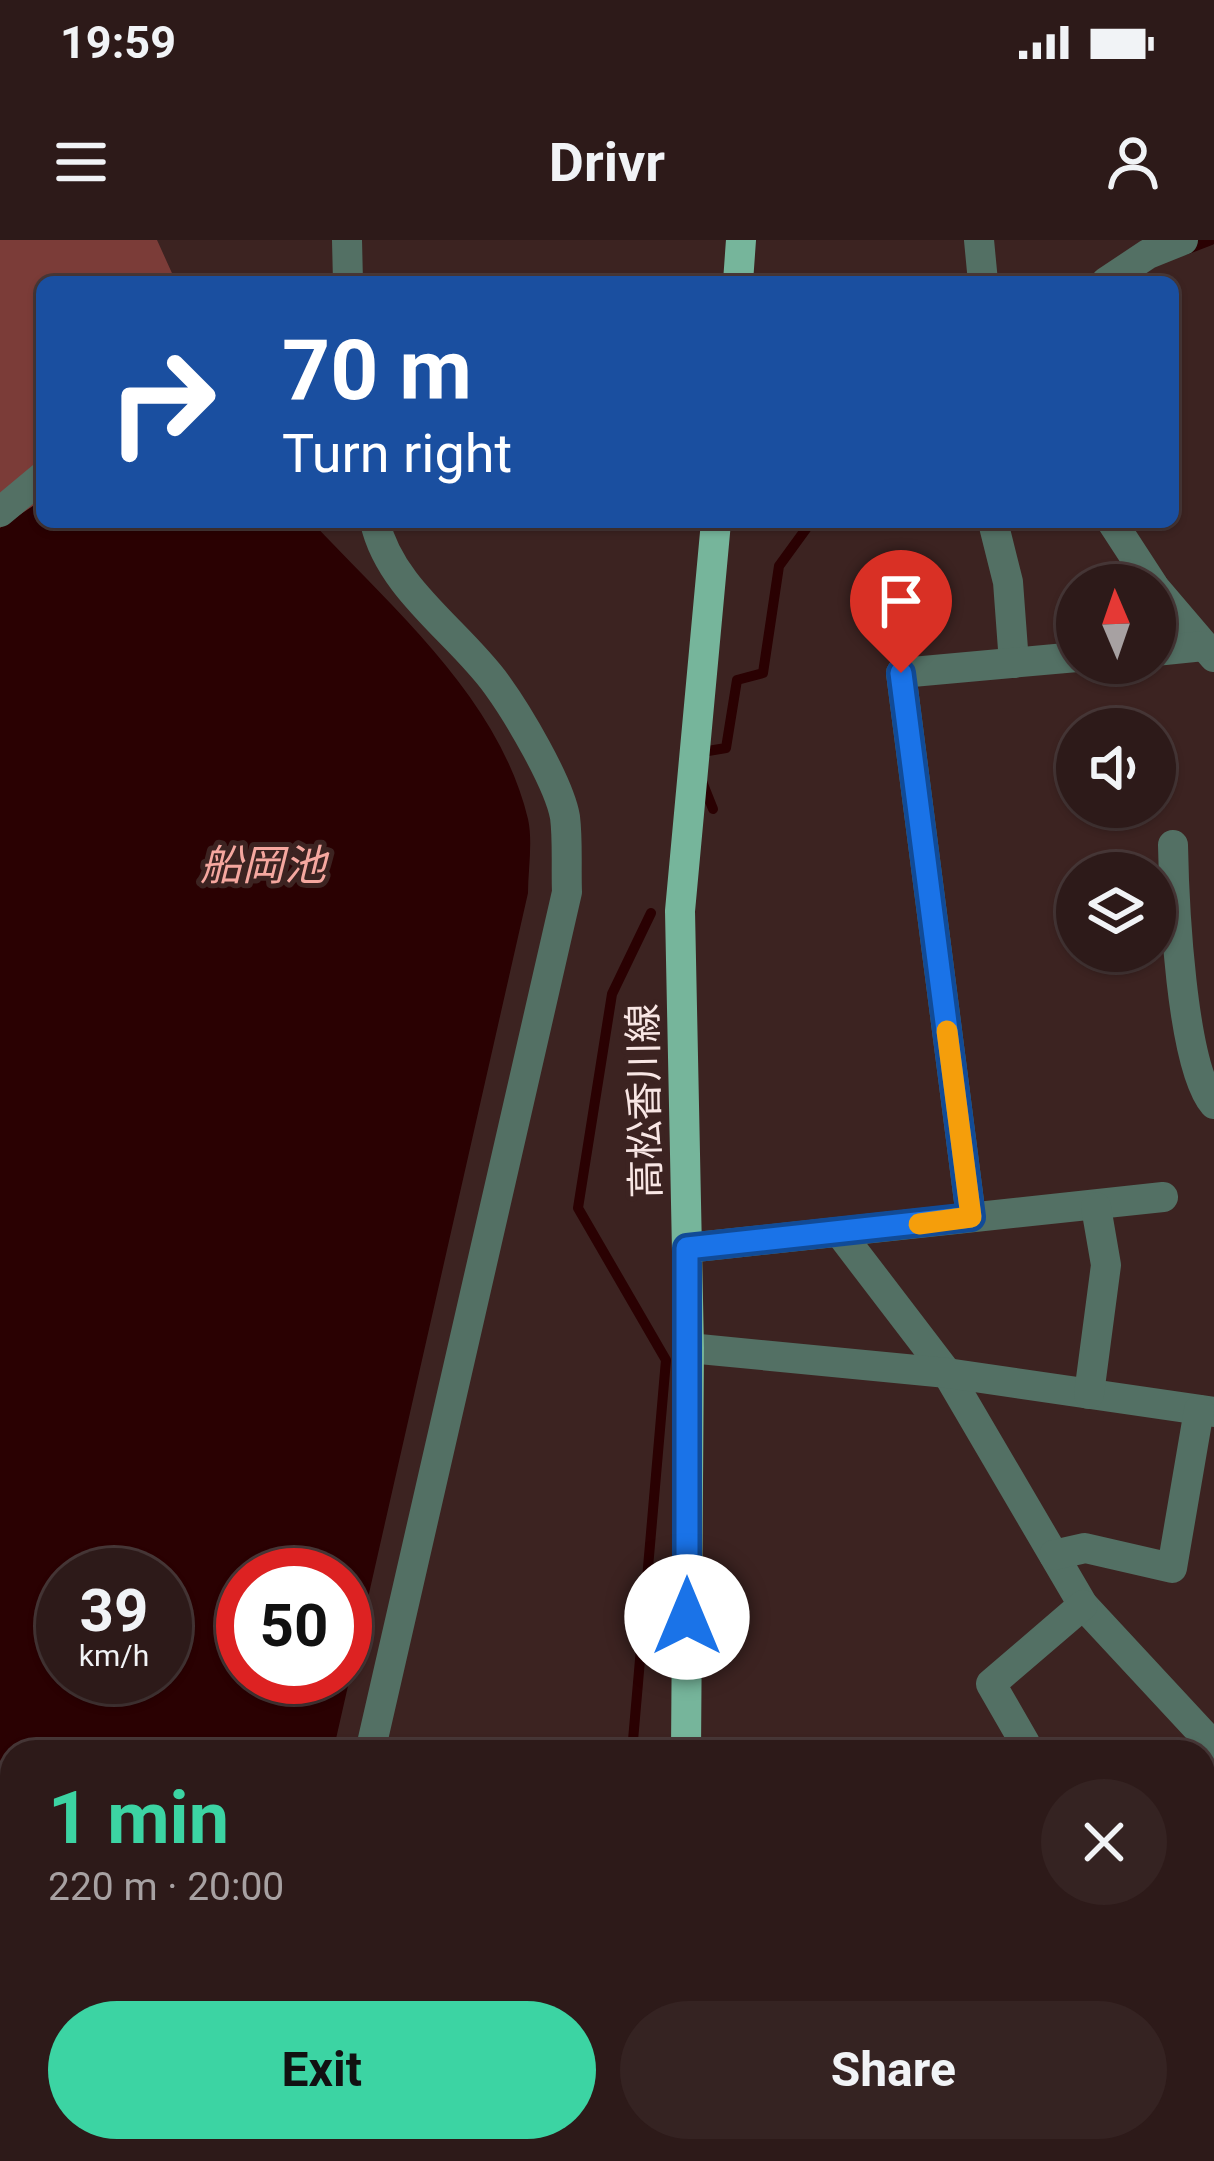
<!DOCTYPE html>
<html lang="en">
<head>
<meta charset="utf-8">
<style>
	body { margin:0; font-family:Roboto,"Noto Sans JP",sans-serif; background:#352322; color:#f1f3f6; height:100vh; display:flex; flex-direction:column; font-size:45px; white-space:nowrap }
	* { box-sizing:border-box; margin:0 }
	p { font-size:39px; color:#a7a1a2 }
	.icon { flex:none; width:66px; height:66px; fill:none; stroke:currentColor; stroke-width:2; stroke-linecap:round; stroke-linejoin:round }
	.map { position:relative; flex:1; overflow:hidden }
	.side { position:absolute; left:0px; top:1500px; width:1215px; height:423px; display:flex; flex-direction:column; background:#2d1a19; border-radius:36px 36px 0 0; box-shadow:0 3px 9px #0004,0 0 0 3px #483838 }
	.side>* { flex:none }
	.guide { position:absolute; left:36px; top:36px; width:1143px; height:252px; border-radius:18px; box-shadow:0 3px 9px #0004,0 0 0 3px #483838; background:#1a4fa0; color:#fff; overflow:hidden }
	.needle { width:78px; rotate:358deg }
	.controls { position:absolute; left:1056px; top:324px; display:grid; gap:24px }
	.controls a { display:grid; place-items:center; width:120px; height:120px; border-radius:50%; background:#2d1a19; box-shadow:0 3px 9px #0004,0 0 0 3px #483838; font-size:60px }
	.speed { position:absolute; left:36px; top:1308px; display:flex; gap:24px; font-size:60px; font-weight:700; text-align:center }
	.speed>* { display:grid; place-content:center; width:156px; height:156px; border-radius:50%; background:#2d1a19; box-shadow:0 3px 9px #0004,0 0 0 3px #483838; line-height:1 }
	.speed small { font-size:30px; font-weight:400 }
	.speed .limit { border:18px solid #d22; background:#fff; color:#111 }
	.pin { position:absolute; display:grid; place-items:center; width:102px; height:102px; color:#fff; margin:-123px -51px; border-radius:50% 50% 50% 0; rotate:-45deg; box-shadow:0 0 12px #0007 }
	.pin .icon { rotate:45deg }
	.me { position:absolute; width:132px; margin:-66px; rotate:0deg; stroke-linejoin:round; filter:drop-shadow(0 0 9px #0008) }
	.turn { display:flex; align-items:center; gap:42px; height:252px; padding:0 48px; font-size:54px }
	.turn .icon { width:156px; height:156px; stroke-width:2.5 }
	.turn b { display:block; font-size:84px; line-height:102px }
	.round { display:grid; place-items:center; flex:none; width:126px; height:126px; border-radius:63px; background:#352322 }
	.overview { display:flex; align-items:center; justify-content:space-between; height:204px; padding:0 48px }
	h1 { font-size:72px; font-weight:700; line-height:90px; color:#3cd4a3 }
	.button { display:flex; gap:24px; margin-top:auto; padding:24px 48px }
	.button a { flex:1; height:138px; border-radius:72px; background:#3cd4a3; color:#111; font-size:48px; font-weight:700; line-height:138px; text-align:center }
	.button a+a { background:#352322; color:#f1f3f6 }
	.status { display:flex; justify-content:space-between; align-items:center; height:84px; padding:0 60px; background:#2d1a19; direction:ltr }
	.status svg { height:33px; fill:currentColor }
	header { display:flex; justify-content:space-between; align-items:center; height:156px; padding:0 48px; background:#2d1a19; font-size:54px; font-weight:700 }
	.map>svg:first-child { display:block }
</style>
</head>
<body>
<div class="status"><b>19:59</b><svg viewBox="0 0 49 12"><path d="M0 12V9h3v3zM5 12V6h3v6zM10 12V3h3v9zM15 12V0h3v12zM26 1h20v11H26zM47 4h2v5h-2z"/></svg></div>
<header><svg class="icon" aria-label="menu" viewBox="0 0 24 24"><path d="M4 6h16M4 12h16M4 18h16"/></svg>Drivr<svg class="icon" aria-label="person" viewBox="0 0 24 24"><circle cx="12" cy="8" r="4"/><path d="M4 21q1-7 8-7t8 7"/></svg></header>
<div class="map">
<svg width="1214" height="1921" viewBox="0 0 1214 1921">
	<rect width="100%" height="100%" fill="#3c2321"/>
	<polygon fill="#7b3c38" points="0,0 157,0 176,42 42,42 42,260 0,288"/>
	<path fill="#2a0102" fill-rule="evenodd" d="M42,260V282H312C393,369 499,458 528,579C533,602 528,630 528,653L333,1512H12V1911H263V1921H0V288ZM63,1335H165V1437H63ZM243,1335H345V1437H243Z"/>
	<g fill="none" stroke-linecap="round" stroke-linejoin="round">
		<g stroke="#2a0102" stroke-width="10">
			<polyline points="1185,10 1211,0"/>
			<polyline points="696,513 726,508 737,440 763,433 779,326 811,282"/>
			<polyline points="701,539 713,569"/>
			<polyline points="632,1512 666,1120 578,968 612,754 651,673"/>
			<polyline points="484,1921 486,1911"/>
		</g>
		<g stroke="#537064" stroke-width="30">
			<polyline points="347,0 348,42"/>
			<polyline points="979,0 983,42"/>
			<polyline points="1106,42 1148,14 1183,0"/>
			<polyline points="0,272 42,237"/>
			<polyline points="993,282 1008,342 1014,423"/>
			<polyline points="1112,282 1153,345"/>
			<polyline points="1155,348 1214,417"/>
			<polyline points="1155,411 1204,406"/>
			<path d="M1173,605C1174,660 1181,826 1214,864"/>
			<polyline points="971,977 901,433 1077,417"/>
			<polyline points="840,993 947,1133 1083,1365 1214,1506"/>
			<polyline points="687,1008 1163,957"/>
			<polyline points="689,1108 947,1133 1214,1172"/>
			<polyline points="1089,1154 1106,1025 1096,967"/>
			<polyline points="1054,1315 1085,1308 1172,1328 1199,1170"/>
			<polyline points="1025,1503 991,1444 1083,1365"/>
			<path d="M370,1512L567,652C566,628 568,601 565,577C559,543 518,474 497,445C459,392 390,349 375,282"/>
			<polyline points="287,1911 287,1921"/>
		</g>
		<g stroke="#76b59b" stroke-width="30">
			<polyline points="738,42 741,0"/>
			<polyline points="686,1512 689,1108 680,671 716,282"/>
			<polyline points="682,1921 682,1911"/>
		</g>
	</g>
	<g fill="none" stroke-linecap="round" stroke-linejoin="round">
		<defs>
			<polyline id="route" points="687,1377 687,1008 971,977 901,433"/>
		</defs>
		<use href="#route" stroke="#114b97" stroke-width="30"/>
		<use href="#route" stroke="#1a73e8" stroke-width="21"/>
		<polyline stroke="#f59e0b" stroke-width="21" points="919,984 971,977 947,791"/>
	</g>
	<g text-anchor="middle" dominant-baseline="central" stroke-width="10" stroke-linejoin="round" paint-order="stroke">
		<g font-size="39" fill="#f8e6e4" stroke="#3c2321">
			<text transform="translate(645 861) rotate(-91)">高松香川線</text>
		</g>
		<g font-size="42" font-style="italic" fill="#f5a79f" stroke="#3c2321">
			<text x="263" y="625">船岡池</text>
		</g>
	</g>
</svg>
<div class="controls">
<a><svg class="needle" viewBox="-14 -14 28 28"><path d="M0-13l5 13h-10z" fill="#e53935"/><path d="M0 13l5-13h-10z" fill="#a7a1a2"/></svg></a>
<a><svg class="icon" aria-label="sound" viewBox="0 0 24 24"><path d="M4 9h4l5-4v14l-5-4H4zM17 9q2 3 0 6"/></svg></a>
<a><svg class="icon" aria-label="layers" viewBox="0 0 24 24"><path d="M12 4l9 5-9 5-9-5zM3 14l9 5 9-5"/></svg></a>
</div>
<div class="speed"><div>39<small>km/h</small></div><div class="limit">50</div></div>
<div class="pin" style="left:901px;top:433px;background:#d93025"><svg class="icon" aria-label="arrive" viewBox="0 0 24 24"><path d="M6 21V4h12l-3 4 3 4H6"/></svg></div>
<svg class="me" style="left:687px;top:1377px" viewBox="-20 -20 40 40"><circle r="19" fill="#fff"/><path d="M0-13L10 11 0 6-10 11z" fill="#1a73e8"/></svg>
<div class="guide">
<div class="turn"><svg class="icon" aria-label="right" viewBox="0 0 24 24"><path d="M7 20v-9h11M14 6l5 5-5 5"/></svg><div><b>70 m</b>Turn right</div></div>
</div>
<section class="side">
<div class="overview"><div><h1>1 min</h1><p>220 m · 20:00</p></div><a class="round"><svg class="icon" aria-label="close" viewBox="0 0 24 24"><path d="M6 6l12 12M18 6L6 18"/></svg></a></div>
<div class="button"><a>Exit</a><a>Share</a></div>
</section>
</div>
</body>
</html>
